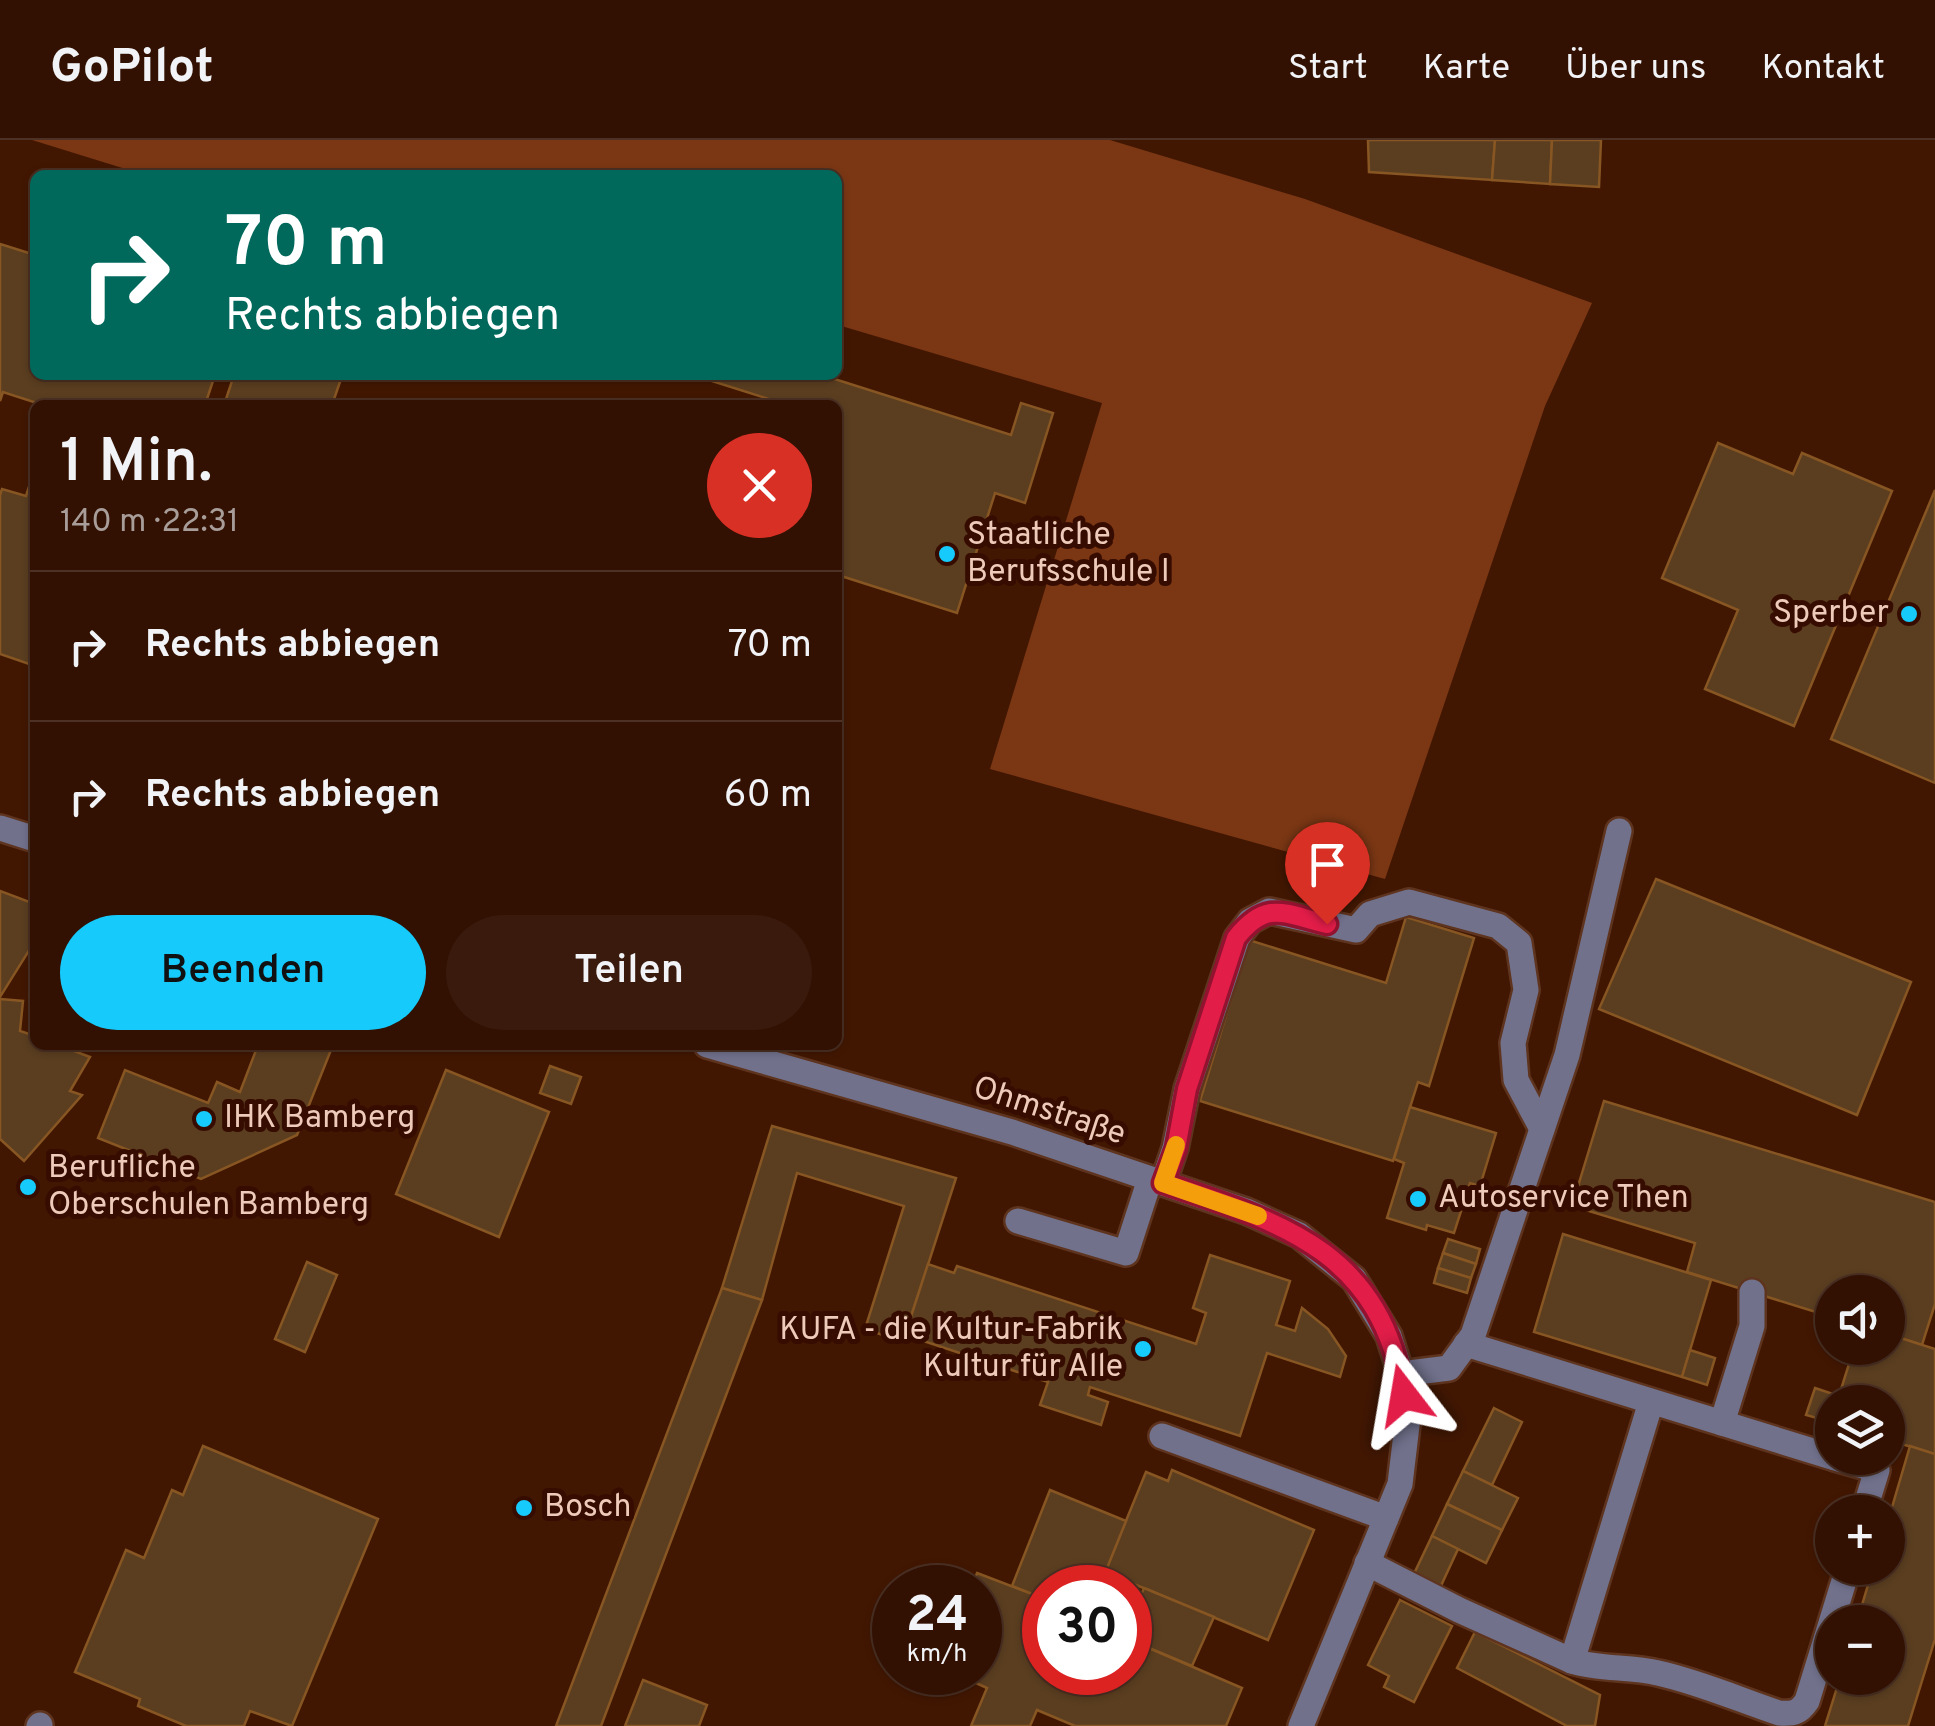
<!DOCTYPE html>
<html lang="de">
<head>
<meta charset="utf-8">
<style>
	body { margin:0; font-family:Overpass,sans-serif; background:#3a1a0c; color:#f1f3f6; height:100vh; display:flex; flex-direction:column; font-size:38px; white-space:nowrap }
	* { box-sizing:border-box; margin:0 }
	p { font-size:32px; color:#a89d99 }
	.icon { flex:none; width:55px; height:55px; fill:none; stroke:currentColor; stroke-width:2; stroke-linecap:round; stroke-linejoin:round }
	.map { position:relative; flex:1; overflow:hidden }
	.details { position:absolute; left:30px; top:260px; width:812px; height:650px; display:flex; flex-direction:column; background:#321102; border-radius:15px; box-shadow:0 2px 8px #0004,0 0 0 2px #4d3124 }
	.details>* { flex:none }
	.hud { position:absolute; left:30px; top:30px; width:812px; height:210px; border-radius:15px; box-shadow:0 2px 8px #0004,0 0 0 2px #4d3124; background:#00695c; color:#fff; overflow:hidden }
	.fabs { position:absolute; left:1815px; top:1135px; display:grid; gap:20px }
	.fabs a { display:grid; place-items:center; width:90px; height:90px; border-radius:50%; background:#321102; box-shadow:0 2px 8px #0004,0 0 0 2px #4d3124; font-size:50px }
	.speed { position:absolute; left:872px; top:1425px; display:flex; gap:20px; font-size:50px; font-weight:700; text-align:center }
	.speed>* { display:grid; place-content:center; width:130px; height:130px; border-radius:50%; background:#321102; box-shadow:0 2px 8px #0004,0 0 0 2px #4d3124; line-height:1 }
	.speed small { font-size:25px; font-weight:400 }
	.speed .limit { border:15px solid #d22; background:#fff; color:#111 }
	.pin { position:absolute; display:grid; place-items:center; width:85px; height:85px; color:#fff; margin:-102px -42px; border-radius:50% 50% 50% 0; rotate:-45deg; box-shadow:0 0 10px #0007 }
	.pin .icon { rotate:45deg }
	.me { position:absolute; width:110px; margin:-55px; rotate:346deg; stroke-linejoin:round; filter:drop-shadow(0 0 8px #0008) }
	.turn { display:flex; align-items:center; gap:35px; height:210px; padding:0 30px; font-size:45px }
	.turn .icon { width:130px; height:130px; stroke-width:2.5 }
	.turn b { display:block; font-size:70px; line-height:85px }
	.round { display:grid; place-items:center; flex:none; width:105px; height:105px; border-radius:52px; background:#3a1a0c }
	.summary { display:flex; align-items:center; justify-content:space-between; height:170px; padding:0 30px }
	h1 { font-size:60px; font-weight:600; line-height:75px }
	.button { display:flex; gap:20px; margin-top:auto; padding:20px 30px }
	.button a { flex:1; height:115px; border-radius:60px; background:#16cafb; color:#111; font-size:40px; font-weight:600; line-height:115px; text-align:center }
	.button a+a { background:#3a1a0c; color:#f1f3f6 }
	ul { padding:0; list-style:none }
	li { display:flex; align-items:center; gap:30px; height:150px; padding:0 30px; border-top:2px solid #4d3124 }
	li div { flex:1 }
	li b { display:block; font-size:38px }
	li em { font-style:normal }
	header { display:flex; align-items:center; gap:60px; box-sizing:border-box; height:140px; padding:0 50px; background:#321102; border-bottom:2px solid #4d3124 }
	header strong { font-size:48px }
	nav { display:flex; gap:55px; margin-inline-start:auto; font-size:35px }
	.map>svg:first-child { display:block }
</style>
</head>
<body>
<header>
<strong>GoPilot</strong>
<nav><a>Start</a><a>Karte</a><a>Über uns</a><a>Kontakt</a></nav>
</header>
<div class="map">
<svg width="1935" height="1586" viewBox="0 0 1935 1586">
	<rect width="100%" height="100%" fill="#421702"/>
	<polygon fill="#7b3714" points="32,0 1110,0 1305,59 1592,163 1545,266 1385,739 990,629 1102,263 838,185 844,168 838,165 838,35 145,35"/>
	<g fill="#5b3e20" stroke="#875622" stroke-width="2.5">
		<polygon points="1368,0 1495,0 1492,40 1369,32"/>
		<polygon points="1495,0 1552,0 1550,44 1492,40"/>
		<polygon points="1552,0 1601,0 1599,47 1550,44"/>
		<polygon points="0,104 35,115 35,235 215,235 205,265 43,265 3,252 0,261"/>
		<polygon points="234,235 339,235 341,239 332,265 224,265"/>
		<polygon points="693,235 822,235 1011,295 1021,263 1053,273 1025,363 995,353 957,473 838,435 838,265 771,265 772,260"/>
		<polygon points="1718,303 1793,334 1802,313 1892,351 1794,586 1705,549 1738,470 1662,438"/>
		<polygon points="35,328 35,526 0,514 0,355 2,349 26,356"/>
		<polygon points="1935,350 1935,643 1831,599"/>
		<polygon points="1656,739 1911,842 1857,975 1599,869"/>
		<polygon points="0,751 35,764 35,801 0,857"/>
		<polygon points="1406,777 1474,798 1429,946 1418,942 1393,1021 1200,961 1249,800 1386,843"/>
		<polygon points="0,859 23,861 20,891 35,896 35,905 58,905 90,917 70,951 82,955 24,1021 0,999"/>
		<polygon points="258,905 333,905 297,995 201,1039 98,998 125,930 208,963 217,942 240,952"/>
		<polygon points="550,926 581,937 571,964 540,953"/>
		<polygon points="446,930 549,972 499,1097 396,1054"/>
		<polygon points="1604,961 1935,1062 1935,1164 1922,1205 1888,1194 1888,1152 1832,1152 1832,1177 1687,1132 1695,1103 1572,1066"/>
		<polygon points="1410,967 1496,993 1480,1046 1470,1043 1454,1093 1427,1085 1426,1090 1387,1078 1404,1023 1394,1019"/>
		<polygon points="772,986 956,1038 903,1202 865,1189 904,1066 797,1033 762,1160 722,1148"/>
		<polygon points="1563,1094 1711,1140 1682,1237 1534,1192"/>
		<polygon points="1448,1099 1480,1109 1476,1124 1443,1113"/>
		<polygon points="1443,1113 1476,1124 1471,1138 1438,1128"/>
		<polygon points="1210,1115 1290,1141 1276,1185 1295,1191 1302,1168 1328,1189 1346,1216 1340,1237 1267,1213 1240,1296 1090,1247 1088,1255 1108,1262 1101,1285 1040,1265 1048,1242 905,1195 928,1124 954,1133 957,1126 1196,1204 1206,1173 1193,1168"/>
		<polygon points="307,1122 337,1135 305,1212 275,1199"/>
		<polygon points="1438,1128 1471,1138 1467,1153 1434,1143"/>
		<polygon points="722,1148 762,1160 601,1586 556,1586"/>
		<polygon points="1888,1194 1935,1209 1935,1314 1888,1300 1888,1262 1837,1262 1854,1208 1888,1208"/>
		<polygon points="1690,1210 1715,1218 1707,1245 1682,1237"/>
		<polygon points="1815,1248 1839,1256 1837,1262 1832,1262 1831,1282 1806,1275"/>
		<polygon points="1494,1268 1522,1282 1492,1345 1463,1331"/>
		<polygon points="203,1306 378,1379 292,1586 250,1571 244,1586 186,1586 138,1566 140,1559 75,1532 126,1410 144,1418 172,1350 183,1355"/>
		<polygon points="1910,1306 1935,1314 1935,1499 1908,1586 1825,1586 1840,1538 1888,1538 1888,1482 1857,1482 1873,1428 1888,1428 1888,1381"/>
		<polygon points="1172,1330 1314,1390 1268,1500 1105,1432 1146,1332 1168,1341"/>
		<polygon points="1463,1331 1518,1358 1502,1390 1447,1364"/>
		<polygon points="1050,1350 1126,1381 1099,1448 1045,1448 1045,1459 1012,1446"/>
		<polygon points="1447,1364 1502,1390 1486,1423 1432,1396"/>
		<polygon points="1432,1396 1458,1409 1439,1450 1412,1438"/>
		<polygon points="977,1433 1045,1459 1045,1532 1130,1532 1130,1500 1242,1548 1226,1586 1075,1586 1037,1570 1030,1586 971,1586 987,1548 952,1532 980,1532 980,1448 971,1448"/>
		<polygon points="1144,1448 1214,1477 1192,1526 1130,1500 1130,1480"/>
		<polygon points="1400,1460 1452,1486 1414,1562 1384,1547 1389,1536 1368,1525"/>
		<polygon points="1475,1492 1600,1555 1595,1586 1567,1586 1457,1528"/>
		<polygon points="643,1540 707,1565 699,1586 625,1586"/>
	</g>
	<g fill="none" stroke-linecap="round" stroke-linejoin="round">
		<defs>
			<g id="minor">
				<polyline points="0,688 35,699"/>
				<polyline points="707,905 1012,992 1246,1071 1299,1095 1354,1139 1389,1196 1401,1234 1408,1277 1400,1344 1301,1586"/>
				<polyline points="1163,1043 1175,1008 1187,949 1237,798 1250,781 1269,771 1356,790 1370,774 1409,762 1498,786 1519,803 1526,850 1513,903 1516,940 1542,989"/>
				<polyline points="1018,1081 1126,1113 1150,1039"/>
				<polyline points="1466,1204 1832,1317"/>
				<polyline points="1401,1234 1449,1228 1473,1195 1567,915 1619,691"/>
				<polyline points="1722,1283 1752,1186 1752,1152"/>
				<polyline points="1162,1296 1386,1378"/>
				<polyline points="1835,1318 1877,1330 1864,1372"/>
				<path d="M1367,1423L1459,1470L1572,1521C1600,1530 1630,1526 1658,1533C1699,1542 1740,1560 1779,1573C1793,1574 1799,1573 1807,1561L1848,1428"/>
				<polyline points="1572,1521 1651,1262"/>
				<polyline points="39,1586 40,1585"/>
			</g>
		</defs>
		<use href="#minor" stroke="#5e341f" stroke-width="30"/>
		<use href="#minor" stroke="#71718c" stroke-width="25"/>
	</g>
	<g fill="none" stroke-linecap="round" stroke-linejoin="round">
		<defs>
			<path id="route" d="M1327,784C1284,774 1267,759 1236,798L1187,949L1176,1008L1163,1043C1284,1083 1381,1112 1404,1255"/>
		</defs>
		<use href="#route" stroke="#92132f" stroke-width="25"/>
		<use href="#route" stroke="#e11d48" stroke-width="18"/>
		<polyline stroke="#f59e0b" stroke-width="18" points="1176,1005 1163,1043 1258,1076"/>
	</g>
	<g fill="#16cafb" stroke="#370c00" stroke-width="4">
		<circle cx="947" cy="414" r="10"/>
		<circle cx="1909" cy="474" r="10"/>
		<circle cx="204" cy="979" r="10"/>
		<circle cx="28" cy="1047" r="10"/>
		<circle cx="1418" cy="1059" r="10"/>
		<circle cx="1143" cy="1209" r="10"/>
		<circle cx="524" cy="1368" r="10"/>
	</g>
	<g text-anchor="middle" dominant-baseline="central" stroke-width="10" stroke-linejoin="round" paint-order="stroke">
		<g font-size="32" fill="#eecaba" stroke="#370c00" text-anchor="start">
			<text x="967" y="396">Staatliche<tspan x="967" dy="37">Berufsschule I</tspan></text>
			<text x="1889" y="474" text-anchor="end">Sperber</text>
			<text x="224" y="979">IHK Bamberg</text>
			<text x="48" y="1029">Berufliche<tspan x="48" dy="37">Oberschulen Bamberg</tspan></text>
			<text x="1438" y="1059">Autoservice Then</text>
			<text x="1123" y="1191" text-anchor="end">KUFA - die Kultur-Fabrik<tspan x="1123" dy="37">Kultur für Alle</tspan></text>
			<text x="544" y="1368">Bosch</text>
		</g>
		<g font-size="32" fill="#eecaba" stroke="#370c00">
			<text transform="translate(1049 972) rotate(18)">Ohmstraße</text>
		</g>
	</g>
</svg>
<div class="fabs">
<a><svg class="icon" aria-label="sound" viewBox="0 0 24 24"><path d="M4 9h4l5-4v14l-5-4H4zM17 9q2 3 0 6"/></svg></a>
<a><svg class="icon" aria-label="layers" viewBox="0 0 24 24"><path d="M12 4l9 5-9 5-9-5zM3 14l9 5 9-5"/></svg></a>
<a>+</a>
<a>−</a>
</div>
<div class="speed"><div>24<small>km/h</small></div><div class="limit">30</div></div>
<div class="pin" style="left:1327px;top:784px;background:#d93025"><svg class="icon" aria-label="arrive" viewBox="0 0 24 24"><path d="M6 21V4h12l-3 4 3 4H6"/></svg></div>
<svg class="me" style="left:1404px;top:1255px" viewBox="-20 -20 40 40"><path d="M0-17L14 15 0 8-14 15z" fill="#e11d48" stroke="#fff" stroke-width="4"/></svg>
<div class="hud">
<div class="turn"><svg class="icon" aria-label="right" viewBox="0 0 24 24"><path d="M7 20v-9h11M14 6l5 5-5 5"/></svg><div><b>70 m</b>Rechts abbiegen</div></div>
</div>
<section class="details">
<div class="summary"><div><h1>1 Min.</h1><p>140 m · 22:31</p></div><a class="round" style="background:#d93025;color:#fff"><svg class="icon" aria-label="close" viewBox="0 0 24 24"><path d="M6 6l12 12M18 6L6 18"/></svg></a></div>
<ul>
<li><svg class="icon" aria-label="right" viewBox="0 0 24 24"><path d="M7 20v-9h11M14 6l5 5-5 5"/></svg><div><b>Rechts abbiegen</b></div><em>70 m</em></li>
<li><svg class="icon" aria-label="right" viewBox="0 0 24 24"><path d="M7 20v-9h11M14 6l5 5-5 5"/></svg><div><b>Rechts abbiegen</b></div><em>60 m</em></li>
</ul>
<div class="button"><a>Beenden</a><a>Teilen</a></div>
</section>
</div>
</body>
</html>
